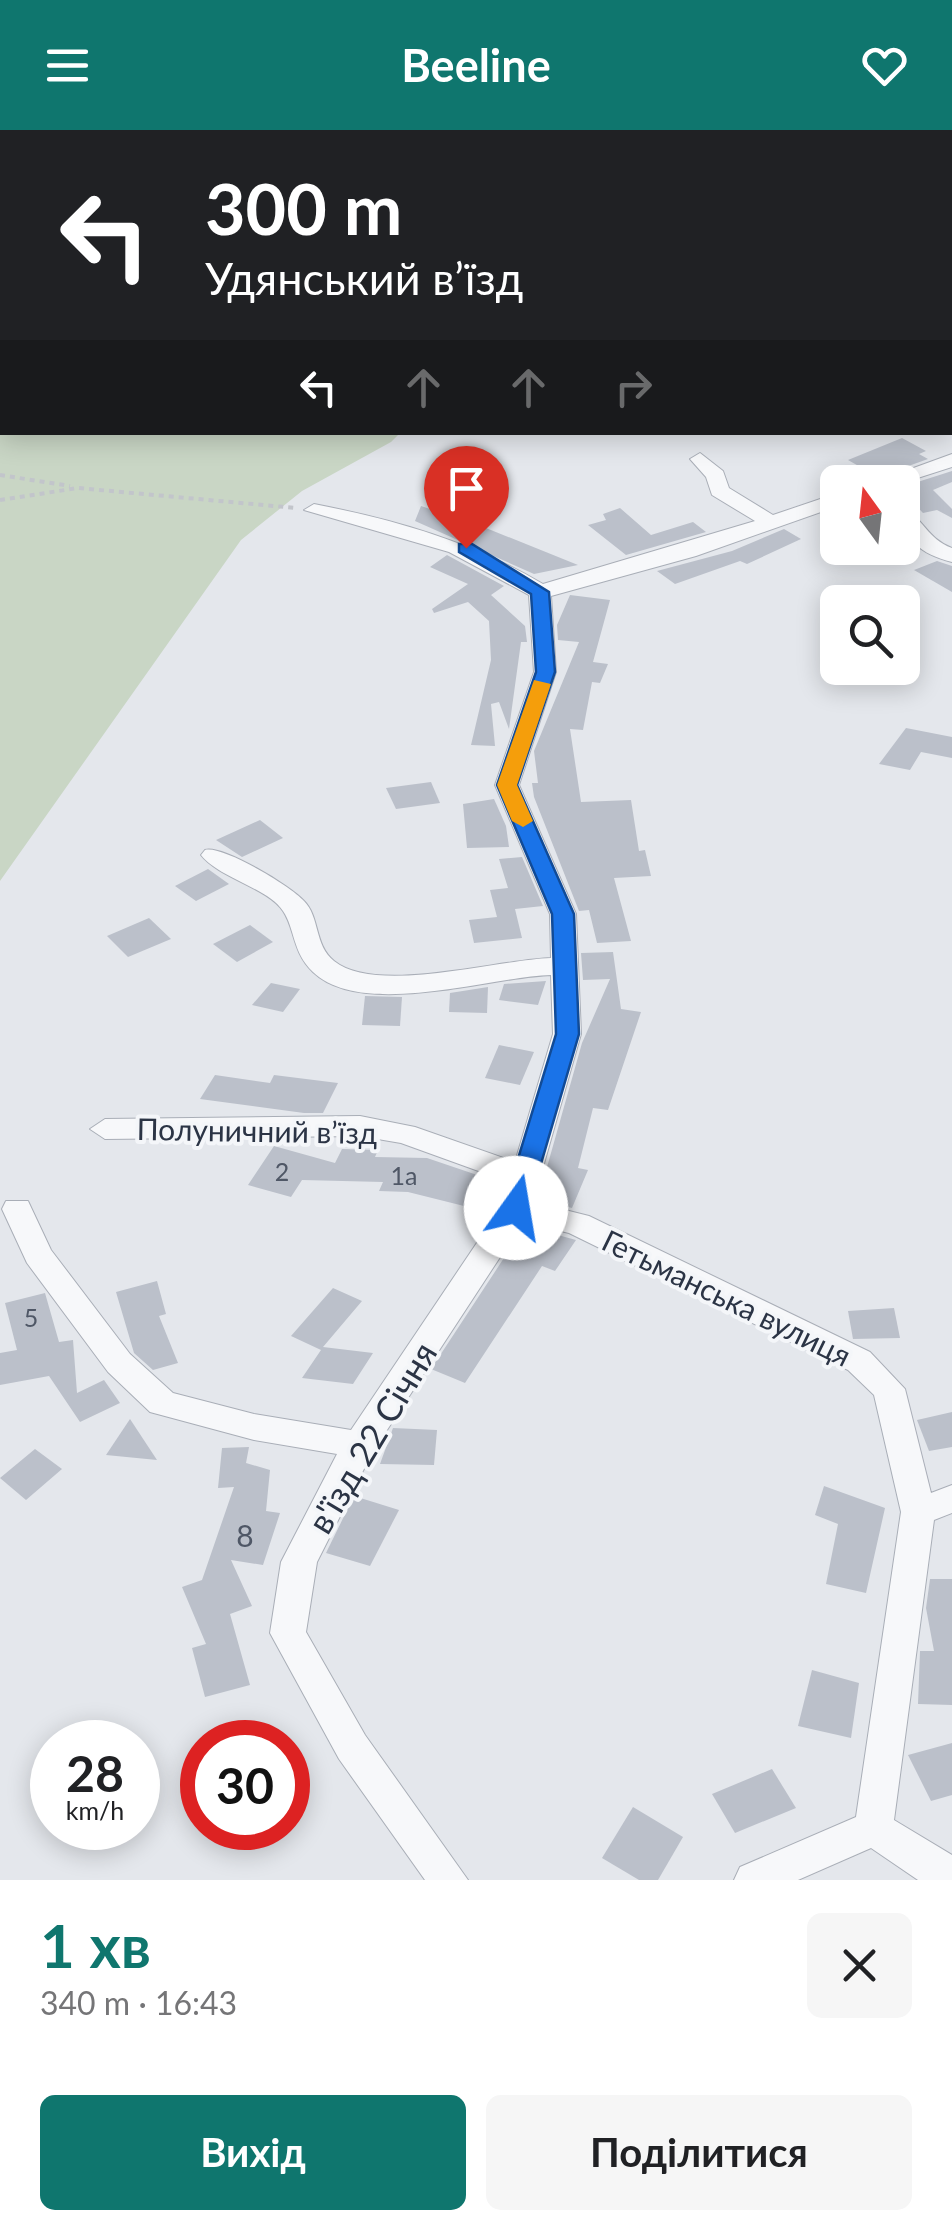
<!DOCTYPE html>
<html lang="uk">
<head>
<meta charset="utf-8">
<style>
	body { margin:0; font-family:Lato,sans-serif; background:#f6f6f6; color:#202124; height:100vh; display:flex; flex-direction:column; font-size:38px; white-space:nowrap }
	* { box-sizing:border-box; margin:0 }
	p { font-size:32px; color:#757577 }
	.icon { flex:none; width:55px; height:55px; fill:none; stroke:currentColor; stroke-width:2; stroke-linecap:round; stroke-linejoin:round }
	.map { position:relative; height:1750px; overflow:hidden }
	.drawer { display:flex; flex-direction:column; background:#fff; flex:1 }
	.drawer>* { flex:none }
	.hud { position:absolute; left:0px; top:0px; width:952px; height:305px; box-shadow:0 5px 25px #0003; background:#202124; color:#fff; overflow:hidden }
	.needle { width:65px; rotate:345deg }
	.buttons { position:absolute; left:820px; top:335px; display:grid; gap:20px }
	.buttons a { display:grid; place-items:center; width:100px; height:100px; border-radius:15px; background:#fff; box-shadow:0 5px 25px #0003; font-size:50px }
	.speed { position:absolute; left:30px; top:1590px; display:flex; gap:20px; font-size:50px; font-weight:700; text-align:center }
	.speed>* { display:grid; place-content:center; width:130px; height:130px; border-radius:50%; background:#fff; box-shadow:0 5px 25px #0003; line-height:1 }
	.speed small { font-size:25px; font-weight:400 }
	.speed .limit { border:15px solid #d22; background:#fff; color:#111 }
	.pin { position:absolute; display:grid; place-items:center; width:85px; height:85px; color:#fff; margin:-102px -42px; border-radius:50% 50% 50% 0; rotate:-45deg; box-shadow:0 0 10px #0007 }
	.pin .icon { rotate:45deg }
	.me { position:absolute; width:110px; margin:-55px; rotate:13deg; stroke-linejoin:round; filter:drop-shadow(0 0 8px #0008) }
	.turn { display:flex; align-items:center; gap:35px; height:210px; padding:0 40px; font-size:45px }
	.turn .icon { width:130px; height:130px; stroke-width:2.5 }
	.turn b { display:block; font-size:70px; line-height:85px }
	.lanes { display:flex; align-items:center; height:95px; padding:0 40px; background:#0003; justify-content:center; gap:50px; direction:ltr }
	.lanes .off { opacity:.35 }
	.round { display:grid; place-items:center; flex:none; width:105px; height:105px; border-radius:15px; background:#f6f6f6 }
	.head { display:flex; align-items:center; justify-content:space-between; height:170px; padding:0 40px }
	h1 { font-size:60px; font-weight:700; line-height:75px; color:#0f766e }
	.cta { display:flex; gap:20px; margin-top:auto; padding:20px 40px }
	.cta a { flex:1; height:115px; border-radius:15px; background:#0f766e; color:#fff; font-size:40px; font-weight:700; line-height:115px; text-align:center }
	.cta a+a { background:#f6f6f6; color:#202124 }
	header { display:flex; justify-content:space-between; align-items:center; height:130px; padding:0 40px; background:#0f766e; color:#fff; font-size:45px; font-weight:700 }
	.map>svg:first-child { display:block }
</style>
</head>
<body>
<header><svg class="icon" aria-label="menu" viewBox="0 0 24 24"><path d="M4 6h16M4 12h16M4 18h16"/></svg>Beeline<svg class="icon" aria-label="heart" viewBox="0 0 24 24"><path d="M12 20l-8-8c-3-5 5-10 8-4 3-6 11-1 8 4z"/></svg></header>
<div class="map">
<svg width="952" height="1750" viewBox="0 0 952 1750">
	<rect width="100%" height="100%" fill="#e4e7ec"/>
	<polygon fill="#c9d6c5" points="0,164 2,302 400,303 391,312 302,361 241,410 0,751"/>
	<g fill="#bbc0ca">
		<polygon points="902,308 926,321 919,324 928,329 886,344 880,339 871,343 848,330"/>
		<polygon points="952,341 952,352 933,360 952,379 952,388 937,380 923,383 902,361 902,357"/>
		<polygon points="421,376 481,396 578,435 534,444 415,391"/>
		<polygon points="620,378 651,405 693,392 706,402 626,425 588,395 606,390 603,384"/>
		<polygon points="784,399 801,409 747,434 740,431 675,454 657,441 732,421"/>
		<polygon points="447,425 504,456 491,465 525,496 527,512 521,512 509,599 499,572 491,574 495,616 471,615 491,530 489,491 468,472 434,483 432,479 468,454 430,437"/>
		<polygon points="937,431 952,436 952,462 914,440"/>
		<polygon points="570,465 610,470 593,532 608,534 600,553 592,552 583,600 570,599 581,672 631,670 639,721 645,720 651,746 614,748 631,811 597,813 589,780 579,781 534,667 532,653 538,653 534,621 579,512 558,510 557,495"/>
		<polygon points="906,598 952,607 952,628 921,622 910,640 879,634"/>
		<polygon points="431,652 440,673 396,679 386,658"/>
		<polygon points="494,669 506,696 509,717 467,718 463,674"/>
		<polygon points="260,690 283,708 242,727 216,710"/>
		<polygon points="522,727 543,776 515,779 522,808 474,813 469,790 497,787 490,760 508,758 499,729"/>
		<polygon points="208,739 229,754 196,771 175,756"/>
		<polygon points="149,788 171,809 128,827 107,806"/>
		<polygon points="250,795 273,812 237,832 213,814"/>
		<polygon points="613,822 621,879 641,882 608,980 593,978 578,1038 588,1040 572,1078 538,1069 582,913 610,849 583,850 581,823"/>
		<polygon points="546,851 538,875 499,870 504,854"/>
		<polygon points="271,853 300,859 283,882 252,875"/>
		<polygon points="488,857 487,883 449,882 450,863"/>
		<polygon points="365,866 402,867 400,896 362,895"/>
		<polygon points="499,915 534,922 520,955 485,948"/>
		<polygon points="215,945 270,953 274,945 338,953 323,983 304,983 200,969"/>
		<polygon points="274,1016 335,1033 342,1019 378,1020 375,1027 427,1028 486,1048 464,1076 408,1062 379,1061 383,1052 302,1050 291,1067 248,1055"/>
		<polygon points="525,1096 576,1110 555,1141 542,1136 465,1253 431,1239"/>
		<polygon points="157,1151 166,1184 159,1186 178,1233 153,1240 134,1223 116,1162"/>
		<polygon points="333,1158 362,1171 323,1217 373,1223 353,1254 302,1248 321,1220 291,1206"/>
		<polygon points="45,1163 59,1212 73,1210 77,1263 104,1250 120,1273 80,1292 49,1246 0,1255 0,1223 17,1220 5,1173"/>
		<polygon points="894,1178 900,1208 853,1209 848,1181"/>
		<polygon points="952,1282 952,1317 929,1321 917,1290"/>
		<polygon points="130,1289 157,1330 106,1325"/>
		<polygon points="393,1298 437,1300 434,1335 380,1334"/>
		<polygon points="249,1317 246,1333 270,1340 266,1381 280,1383 263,1435 231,1430 252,1476 230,1484 250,1555 205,1567 192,1518 206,1514 182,1457 202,1450 234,1357 218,1358 222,1318"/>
		<polygon points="35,1319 62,1339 26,1370 0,1348"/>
		<polygon points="824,1356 885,1378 866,1463 826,1454 838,1394 815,1385"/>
		<polygon points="354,1366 399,1380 370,1436 326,1423"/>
		<polygon points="930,1449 952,1449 952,1575 918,1574 920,1521 934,1521 926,1478"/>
		<polygon points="812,1540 859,1553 851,1608 798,1596"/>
		<polygon points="952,1613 952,1665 931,1671 908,1625"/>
		<polygon points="772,1639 796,1678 735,1703 712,1664"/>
		<polygon points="633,1677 683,1707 658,1750 639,1750 602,1728"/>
	</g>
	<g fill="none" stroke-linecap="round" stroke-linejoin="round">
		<defs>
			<g id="minor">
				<polygon points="747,0 766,0 768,2 749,2"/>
				<polygon points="938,0 952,0 952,7 950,2"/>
				<rect x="0" y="16" width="2" height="10"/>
				<rect x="950" y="88" width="2" height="10"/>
				<path d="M700,323L723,341L729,358L773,385L838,363V376L696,426L551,466L556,542L519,655L576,784L581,904L533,1072L589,1086L870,1222L905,1259L931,1363L952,1355V1383L934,1390L894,1690L952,1725V1750H918L871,1718L798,1750H734L740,1737L856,1687L901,1382L874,1265L848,1240L569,1103L523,1092L372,1323L317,1432L306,1502L365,1605L468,1750H425L339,1629L270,1503L281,1432L337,1324L254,1310L150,1282L108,1242L27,1133L2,1079L6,1071H28L51,1120L130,1224L173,1263L254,1284L351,1300L501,1077L509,1052L401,1013L360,1006L105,1009L90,999L105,989L360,986L415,997L515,1032L553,904L551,845C489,847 362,889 313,842C292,822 295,798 283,781C268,758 219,748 201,725L205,720C222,715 291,756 304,771C320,787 314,815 334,831C376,865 496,830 551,828L550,784L495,655L534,542L529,465L449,422L304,380L314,374C396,390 470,411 543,454L755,391L712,365L706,347L690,329Z"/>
				<polygon points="952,324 952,337 902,353 875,352"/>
				<path d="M902,378C923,387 927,409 952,418V432C921,424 902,410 902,378Z"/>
			</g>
		</defs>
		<use href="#minor" stroke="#a9aeb7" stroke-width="2"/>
		<g stroke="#c2c5cb" stroke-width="4" stroke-dasharray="5 5" stroke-linecap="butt">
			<polyline points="0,345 70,356"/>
			<polyline points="0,370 78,358 296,378"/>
		</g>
		<use href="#minor" fill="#f7f8fa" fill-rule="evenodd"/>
	</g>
	<polygon fill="#1a73e8" stroke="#114b97" stroke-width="2.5" points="459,414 472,414 549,462 555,542 517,655 574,784 579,904 528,1078 516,1087 503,1078 556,904 552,784 497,655 536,542 531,464 459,422"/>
	<polygon fill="#f59e0b" points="534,550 551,554 517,655 533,691 523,697 512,691 497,655"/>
	<g text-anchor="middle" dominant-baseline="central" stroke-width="8" stroke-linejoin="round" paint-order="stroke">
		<g font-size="25" fill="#4f5766">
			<text x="282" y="1041">2</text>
			<text x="404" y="1045">1а</text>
			<text x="31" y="1187">5</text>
		</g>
		<g font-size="30" fill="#2b3445" stroke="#f4f6f9">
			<text transform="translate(257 1000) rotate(1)">Полуничний в’їзд</text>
			<text transform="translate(727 1167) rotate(26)">Гетьманська вулиця</text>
		</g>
		<g font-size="30" fill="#4f5766">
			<text x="245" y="1405">8</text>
		</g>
		<g font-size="35" fill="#2b3445" stroke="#f4f6f9">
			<text transform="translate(371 1307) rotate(-59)">в'їзд 22 Січня</text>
		</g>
	</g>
</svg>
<div class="buttons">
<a><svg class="needle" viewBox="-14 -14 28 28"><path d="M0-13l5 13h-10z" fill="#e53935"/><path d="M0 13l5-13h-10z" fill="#757577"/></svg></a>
<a><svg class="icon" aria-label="search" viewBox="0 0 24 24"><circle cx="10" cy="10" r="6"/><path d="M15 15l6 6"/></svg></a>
</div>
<div class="speed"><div>28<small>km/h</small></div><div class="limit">30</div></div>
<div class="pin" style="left:466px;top:418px;background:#d93025"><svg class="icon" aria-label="arrive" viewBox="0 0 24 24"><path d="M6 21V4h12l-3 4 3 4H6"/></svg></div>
<svg class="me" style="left:516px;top:1078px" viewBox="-20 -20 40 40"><circle r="19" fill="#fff"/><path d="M0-13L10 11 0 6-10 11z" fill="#1a73e8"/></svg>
<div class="hud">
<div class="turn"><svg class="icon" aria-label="left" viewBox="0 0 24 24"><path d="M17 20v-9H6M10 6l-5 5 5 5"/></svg><div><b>300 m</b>Удянський в’їзд</div></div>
<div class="lanes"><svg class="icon" aria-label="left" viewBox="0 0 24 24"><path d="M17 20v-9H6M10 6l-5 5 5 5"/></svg><svg class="icon off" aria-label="ahead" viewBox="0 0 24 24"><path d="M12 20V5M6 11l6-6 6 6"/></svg><svg class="icon off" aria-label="ahead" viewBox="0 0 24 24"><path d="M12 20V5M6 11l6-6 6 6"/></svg><svg class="icon off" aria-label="right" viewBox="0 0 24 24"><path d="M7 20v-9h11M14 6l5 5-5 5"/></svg></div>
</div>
</div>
<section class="drawer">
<div class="head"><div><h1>1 хв</h1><p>340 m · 16:43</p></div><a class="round"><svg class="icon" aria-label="close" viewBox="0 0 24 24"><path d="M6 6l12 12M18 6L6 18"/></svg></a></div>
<div class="cta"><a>Вихід</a><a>Поділитися</a></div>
</section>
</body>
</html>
